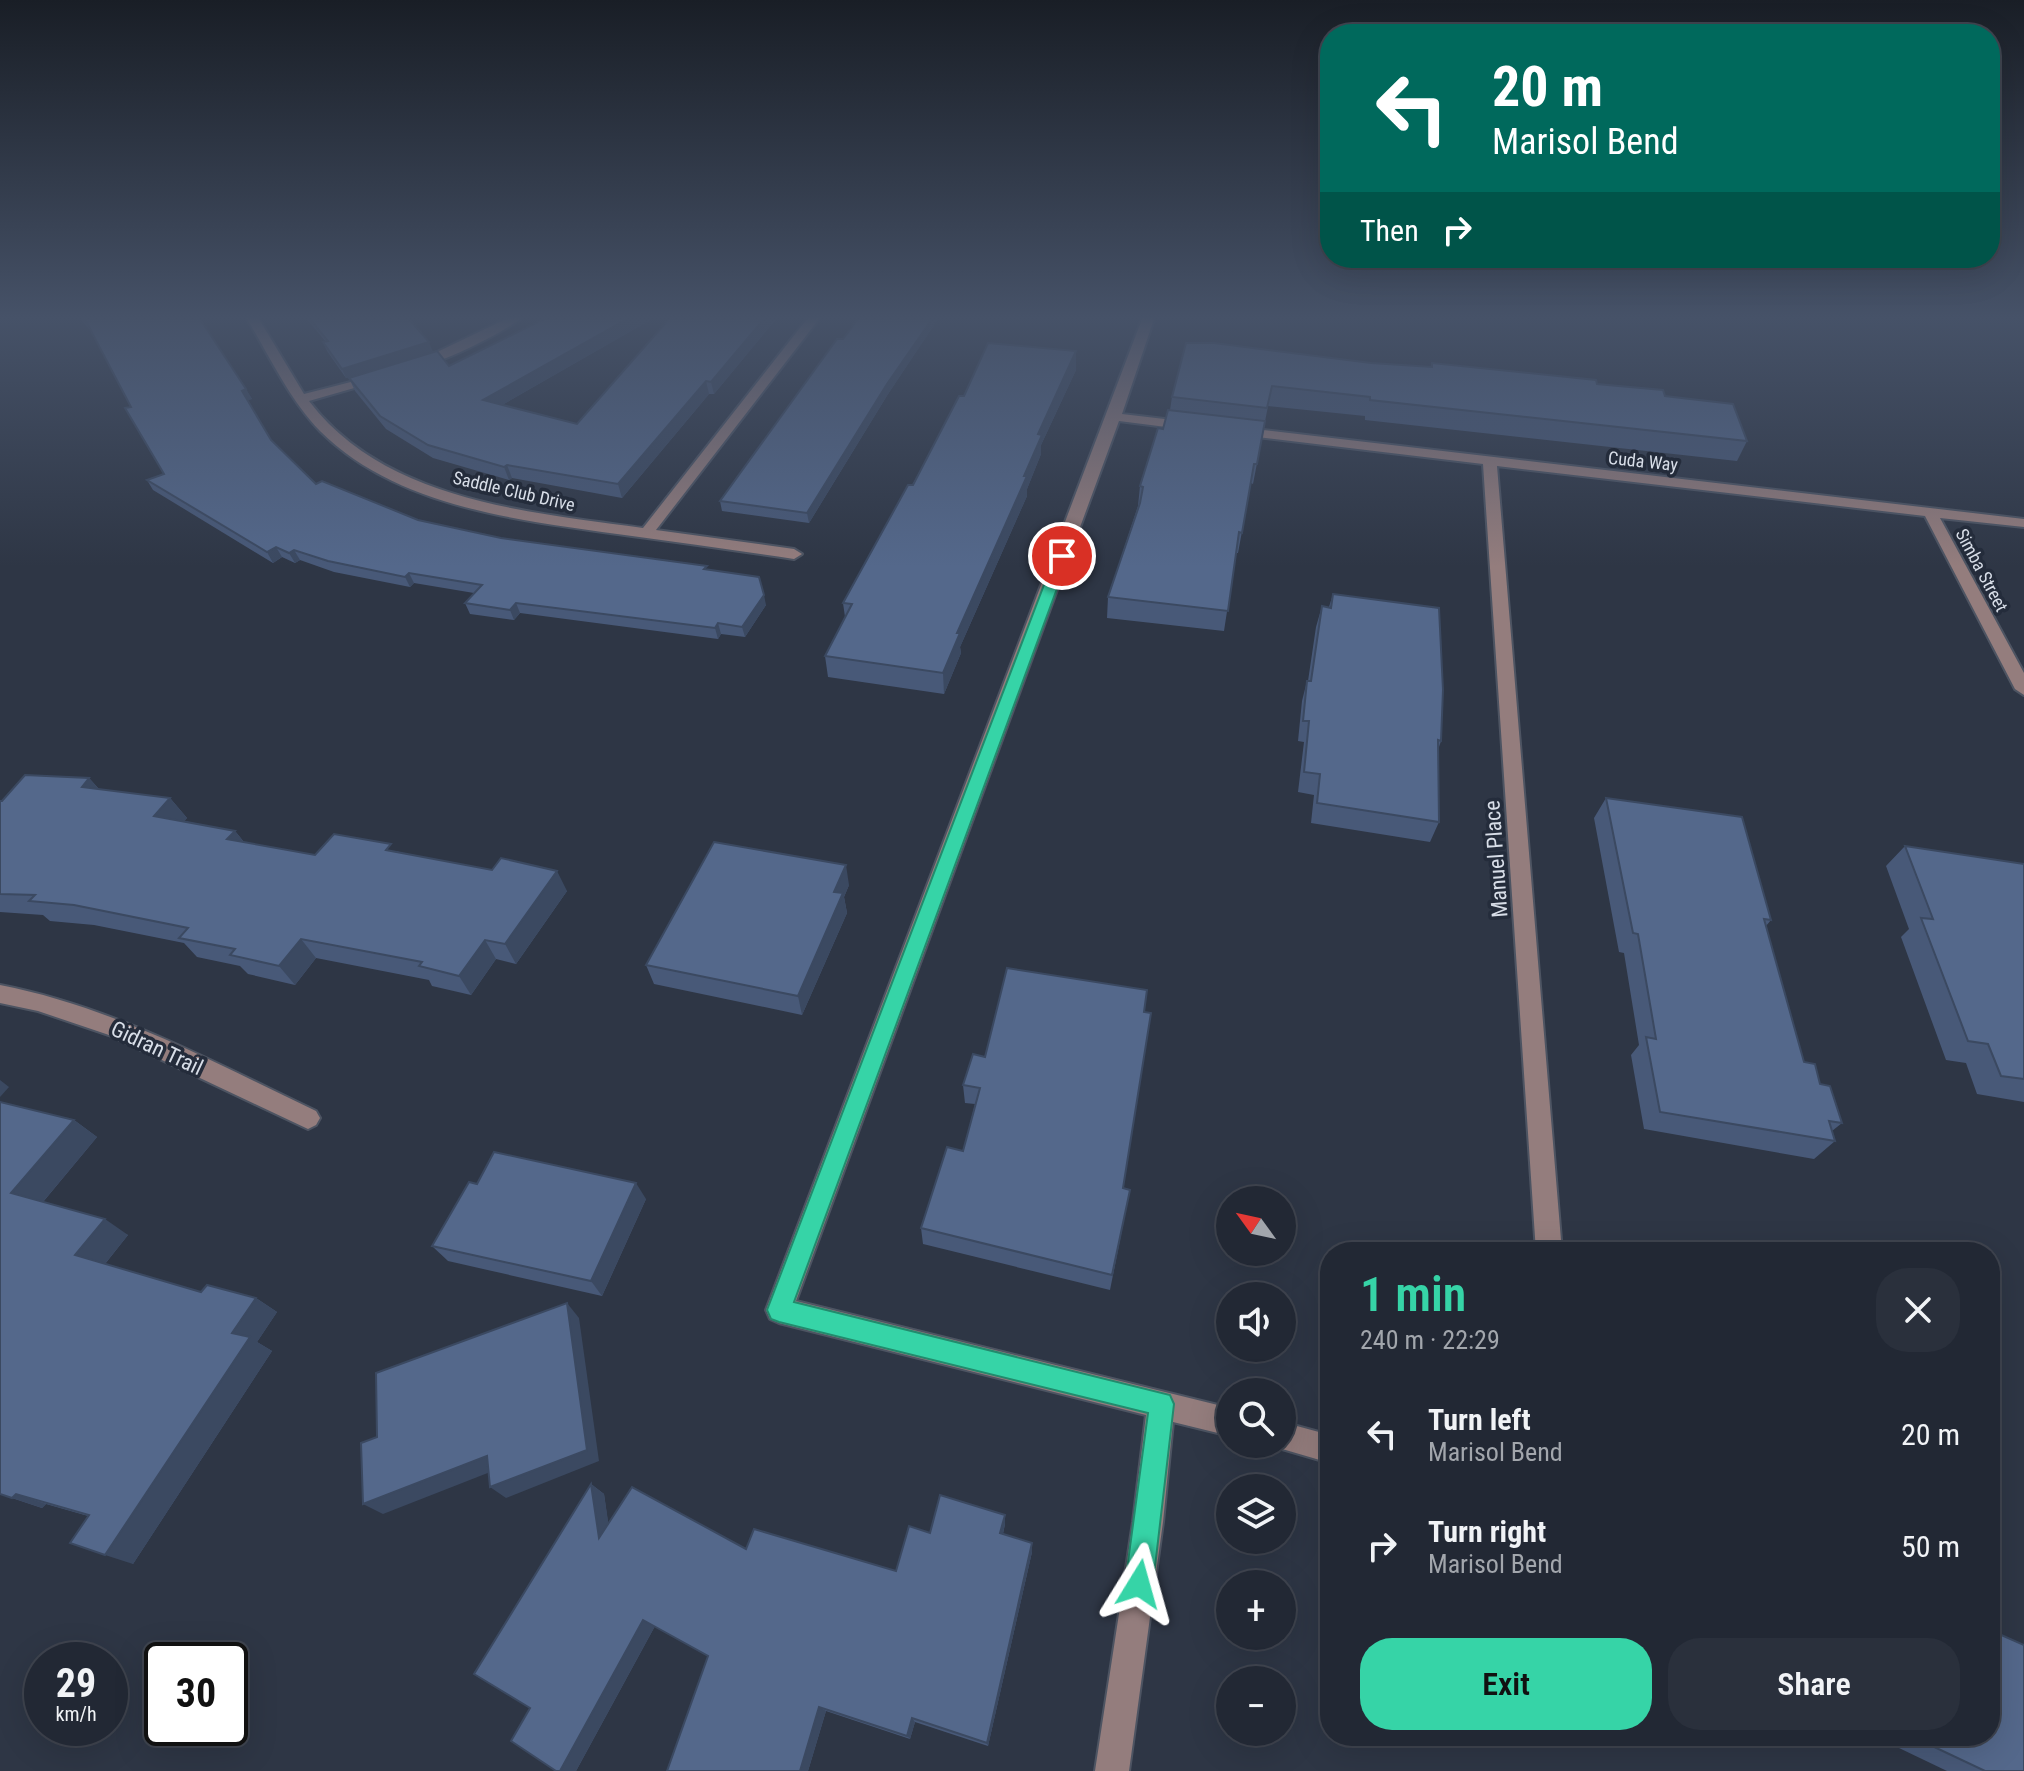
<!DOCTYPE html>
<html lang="en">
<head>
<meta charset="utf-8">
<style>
	body { margin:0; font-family:"Roboto Condensed",sans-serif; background:#2a303c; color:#f1f3f6; height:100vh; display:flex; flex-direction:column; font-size:30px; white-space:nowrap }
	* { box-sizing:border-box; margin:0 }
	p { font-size:26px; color:#a2a6ac }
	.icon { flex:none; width:44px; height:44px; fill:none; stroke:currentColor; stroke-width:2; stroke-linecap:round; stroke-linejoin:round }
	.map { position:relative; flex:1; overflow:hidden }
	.drawer { position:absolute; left:1320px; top:1242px; width:680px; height:504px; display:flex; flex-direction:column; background:#222834; border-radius:32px; box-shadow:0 8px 32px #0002,0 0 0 2px #3f444f }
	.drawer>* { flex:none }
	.guide { position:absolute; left:1320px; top:24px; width:680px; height:244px; border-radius:32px; box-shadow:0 8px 32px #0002,0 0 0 2px #3f444f; background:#00695c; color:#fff; overflow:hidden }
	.needle { width:52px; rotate:303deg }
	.controls { position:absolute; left:1216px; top:1186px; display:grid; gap:16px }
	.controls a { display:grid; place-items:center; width:80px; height:80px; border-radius:50%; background:#222834; box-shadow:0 8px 32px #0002,0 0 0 2px #3f444f; font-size:40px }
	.speed { position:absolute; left:24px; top:1642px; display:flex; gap:16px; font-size:40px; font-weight:700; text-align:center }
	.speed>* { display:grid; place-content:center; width:104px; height:104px; border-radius:50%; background:#222834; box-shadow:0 8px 32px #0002,0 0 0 2px #3f444f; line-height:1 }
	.speed small { font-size:20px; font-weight:400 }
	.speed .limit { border:4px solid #111; border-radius:12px; background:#fff; color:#111 }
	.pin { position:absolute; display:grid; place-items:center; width:68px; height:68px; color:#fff; margin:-34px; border:4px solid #fff; border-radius:50%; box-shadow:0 2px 8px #0007 }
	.me { position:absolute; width:88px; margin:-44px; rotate:8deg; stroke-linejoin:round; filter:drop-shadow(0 0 6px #0008) }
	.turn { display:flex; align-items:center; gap:28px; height:168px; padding:0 40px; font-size:36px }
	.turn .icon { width:104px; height:104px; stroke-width:2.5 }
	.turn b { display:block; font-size:56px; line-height:68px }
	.then { display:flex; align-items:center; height:76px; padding:0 40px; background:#0003; gap:16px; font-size:30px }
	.round { display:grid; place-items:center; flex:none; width:84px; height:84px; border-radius:32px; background:#2a303c }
	.head { display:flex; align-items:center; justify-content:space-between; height:136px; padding:0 40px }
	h1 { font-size:48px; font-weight:600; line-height:60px; color:#36d4a7 }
	.button { display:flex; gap:16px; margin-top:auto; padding:16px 40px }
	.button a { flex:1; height:92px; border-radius:32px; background:#36d4a7; color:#111; font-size:32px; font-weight:600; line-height:92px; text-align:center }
	.button a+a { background:#2a303c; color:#f1f3f6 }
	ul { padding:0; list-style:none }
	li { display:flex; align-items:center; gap:24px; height:112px; padding:0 40px }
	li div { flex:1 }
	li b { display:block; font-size:30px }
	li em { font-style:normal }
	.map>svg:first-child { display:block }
</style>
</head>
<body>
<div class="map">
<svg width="2024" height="1771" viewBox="0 0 2024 1771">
	<rect width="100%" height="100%" fill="#2e3645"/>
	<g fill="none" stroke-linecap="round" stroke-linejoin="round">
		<defs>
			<g id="minor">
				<path d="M247,319H259L304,394L382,374V380L309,401C385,501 528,512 643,528L807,319H819L656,530L794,549L802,554L794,559C740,551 685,543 632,536C528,521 399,510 320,431C289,399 270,357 247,319Z"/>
				<path d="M506,319H520C506,331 423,374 410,365Z"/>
				<polygon points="1142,319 1154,319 1122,414 1190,422 1197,426 1190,430 1119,421 796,1301 1230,1408 1230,1436 1173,1422 1163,1522 1129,1771 1095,1771 1133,1522 1146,1415 779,1323 770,1319 766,1310"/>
				<polygon points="1237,427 2024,519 2024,527 1940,518 2024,673 2024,695 2015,689 1925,516 1497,466 1562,1252 1536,1252 1483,464 1232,434 1230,431"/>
				<path d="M0,985C113,1007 213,1062 316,1111L320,1118L316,1125L308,1129L109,1035L38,1011L0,1003Z"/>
				<polygon points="1282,1422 1330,1435 1330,1463 1272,1446 1282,1444"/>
			</g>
		</defs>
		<use href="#minor" stroke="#4d5462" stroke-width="4"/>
		<use href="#minor" fill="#947d7d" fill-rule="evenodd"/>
	</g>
	<g fill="#485978">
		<polygon points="80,319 200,319 252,399 247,400 271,440 316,484 418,520 501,538 707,570 766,605 745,637 721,634 718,639 520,613 514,620 470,614 465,603 474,593 414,583 410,587 334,572 300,560 295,563 282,557 273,563 153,490 147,480 164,474 131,407 91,331"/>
		<polygon points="307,319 409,319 433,352 346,378 327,351 323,342 325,341"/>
		<polygon points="652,319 502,405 577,424 669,319 776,319 714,394 709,394 622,498 512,478 509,480 433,458 386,429 355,391 349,378 449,366"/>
		<polygon points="858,319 938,319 888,394 809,523 722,511 720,501"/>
		<polygon points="1076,351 1076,370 1041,445 1041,454 1027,489 1027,496 960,647 961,653 944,694 828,677 825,656 845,617 843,603 964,396"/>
		<polygon points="1371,363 1431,367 1432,363 1597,384 1665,396 1747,441 1737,461 1365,420 1365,416 1268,406 1253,484 1251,483 1238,553 1236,553 1224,631 1107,618 1108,597 1138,506 1140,486 1170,410 1172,397"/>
		<polygon points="1333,594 1441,741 1439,747 1439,822 1430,842 1311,823 1314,795 1298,792 1304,742 1298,741 1302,701 1307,681 1308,681 1316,627 1322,606 1329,607"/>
		<polygon points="89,778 99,789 170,798 187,818 184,821 235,831 244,842 315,855 395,851 567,891 516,964 496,959 471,995 432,986 429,980 316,958 295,985 248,974 240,966 197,957 184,943 94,925 50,921 43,915 0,912 0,801"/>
		<polygon points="1606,798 1771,920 1766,926 1804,1062 1820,1084 1842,1123 1832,1131 1835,1141 1814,1159 1644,1129 1631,1055 1639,1045 1624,953 1619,952 1594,818"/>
		<polygon points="1905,846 2024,864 2024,1102 1977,1094 1966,1063 1946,1060 1901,937 1909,929 1886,866"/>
		<polygon points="849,885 844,897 847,913 802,1015 654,984 646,965"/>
		<polygon points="1144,1012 1123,1188 1130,1190 1110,1290 923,1244 921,1228 963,1151 975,1104 965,1103 963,1085 985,1057"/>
		<polygon points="0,1102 74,1120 97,1137 43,1202 128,1235 105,1264 201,1292 256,1298 277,1312 257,1342 272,1351 133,1564 88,1516 46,1504 42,1508 0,1494"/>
		<polygon points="646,1199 602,1296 448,1261 432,1246"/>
		<polygon points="591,1484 604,1494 608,1523 746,1549 896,1571 930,1533 1005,1515 1005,1524 1003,1534 1032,1552 988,1746 915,1722 910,1739 826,1711 808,1771 667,1771 708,1656 655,1626 576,1771 556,1771 530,1708"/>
		<polygon points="1874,1736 1990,1736 2024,1771 1947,1771"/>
	</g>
	<g fill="#3b4961">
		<polygon points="627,319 652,319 488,413 483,400"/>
		<polygon points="764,319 776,319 714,394 711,382"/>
		<polygon points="932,319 938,319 888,394 809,523 807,513 887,384"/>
		<polygon points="429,342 433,352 346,378 342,369"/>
		<polygon points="1076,351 1076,370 1041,445 1041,454 1027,489 1027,496 960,647 961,653 944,694 943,673 957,633 1024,476 1038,434"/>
		<polygon points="706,381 709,394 622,498 618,484"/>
		<polygon points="246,389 252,399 247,400 242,391"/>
		<polygon points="507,465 512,478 509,480 504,467"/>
		<polygon points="276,547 282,557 273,563 267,552"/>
		<polygon points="294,550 300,560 295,563 289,553"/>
		<polygon points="409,573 414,583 410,587 405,577"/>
		<polygon points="764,595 766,605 745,637 742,627"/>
		<polygon points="516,603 520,613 514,620 510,610"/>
		<polygon points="718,623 721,634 718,639 715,628"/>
		<polygon points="89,778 107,798 82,787"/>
		<polygon points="170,798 187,818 171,836 154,816"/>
		<polygon points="235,831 251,851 227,839"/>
		<polygon points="846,865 849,885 844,897 847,913 802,1015 798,996 834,892"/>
		<polygon points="557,871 567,891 516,964 505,944"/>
		<polygon points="301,939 316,958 295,985 279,966"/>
		<polygon points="485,940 496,959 471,995 459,976"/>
		<polygon points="0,1080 9,1087 0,1097"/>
		<polygon points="74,1120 97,1137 37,1209 11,1193"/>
		<polygon points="636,1183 646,1199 602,1296 591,1281"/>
		<polygon points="105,1219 128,1235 100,1270 75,1255"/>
		<polygon points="256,1298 277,1312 257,1342 272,1351 133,1564 105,1555 232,1333"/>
		<polygon points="567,1303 579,1318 599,1461 506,1498 490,1487"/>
		<polygon points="487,1456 503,1467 383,1514 363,1504"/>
		<polygon points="591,1484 604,1494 612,1547 599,1538"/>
		<polygon points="16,1494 46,1504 42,1508 12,1498"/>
		<polygon points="1005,1515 1005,1524 1001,1542 1000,1533"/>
		<polygon points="1032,1543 1032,1552 988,1746 987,1743"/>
		<polygon points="643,1620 655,1626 576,1771 560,1771"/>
		<polygon points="819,1707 826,1711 808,1771 800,1771"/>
		<polygon points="912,1718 915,1722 910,1739 907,1736"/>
	</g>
	<g fill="#54688b" stroke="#3b4961" stroke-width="2">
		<polygon points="83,319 200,319 246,389 242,391 271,440 316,484 322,481 418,520 501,538 707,566 704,569 759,577 764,595 742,627 718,623 715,628 516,603 510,610 465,603 482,585 409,573 405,577 328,561 294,550 289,553 276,547 267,552 147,480 164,474 125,408 131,407 87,323"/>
		<polygon points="310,319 409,319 429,342 342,369 323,342 328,341"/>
		<polygon points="544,319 627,319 483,400 577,424 669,319 764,319 711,382 706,381 618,484 507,465 504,467 428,445 380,416 349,378 437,351 449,366"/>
		<polygon points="858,319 932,319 887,384 807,513 720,501 837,339 843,339"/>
		<polygon points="988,343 1076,351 1038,434 1042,435 1024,476 1027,476 957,633 960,633 943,673 825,656 852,604 843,603 908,485 913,485 959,396 964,396"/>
		<polygon points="1186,343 1214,343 1371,363 1432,367 1432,363 1596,380 1597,384 1663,390 1665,396 1733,404 1747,441 1370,400 1370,397 1272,386 1267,408 1172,397"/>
		<polygon points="1168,410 1265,421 1257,464 1254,464 1242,533 1239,532 1228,611 1108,597 1140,503 1143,487 1140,486 1158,428 1163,429"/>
		<polygon points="1333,594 1439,608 1443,690 1441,741 1438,740 1439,822 1317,803 1320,774 1304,772 1309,721 1303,721 1307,681 1311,681 1322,606 1331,608"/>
		<polygon points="25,775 89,778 82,787 170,798 154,816 235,831 227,839 315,855 334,834 391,844 386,850 492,870 501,858 557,871 505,944 485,940 459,976 419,966 422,962 301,939 279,966 230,955 235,949 179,938 188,928 74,905 29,901 35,895 0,894 0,801 2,801"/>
		<polygon points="1606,798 1742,817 1771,920 1764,919 1804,1062 1815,1064 1820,1084 1830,1086 1842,1123 1829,1121 1835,1141 1660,1112 1646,1037 1656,1039 1638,934 1633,933"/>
		<polygon points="714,842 846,865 834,892 843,893 798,996 646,965"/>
		<polygon points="1905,846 2024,864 2024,1079 2001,1076 1988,1044 1968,1041 1921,918 1933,919"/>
		<polygon points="1007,968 1147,990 1144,1012 1151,1013 1123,1188 1130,1190 1112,1275 921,1228 947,1147 963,1151 980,1088 963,1085 973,1054 985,1057"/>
		<polygon points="0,1102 74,1120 11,1193 105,1219 75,1255 201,1292 207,1285 256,1298 232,1333 250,1337 105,1555 70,1543 89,1515 16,1494 12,1498 0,1494"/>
		<polygon points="494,1152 636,1183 591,1281 432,1246 469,1182 477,1184"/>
		<polygon points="567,1303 587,1450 490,1487 487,1456 363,1504 361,1443 377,1437 376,1373"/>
		<polygon points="591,1484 599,1538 632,1487 746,1549 754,1529 896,1571 909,1526 930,1533 940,1495 1005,1515 1000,1533 1032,1543 987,1743 912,1718 907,1736 819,1707 800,1771 667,1771 708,1656 643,1620 560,1771 556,1771 511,1741 530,1708 474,1674"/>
		<polygon points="1990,1630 2024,1645 2024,1771 1985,1771 1911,1736 1990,1736"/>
	</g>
	<linearGradient id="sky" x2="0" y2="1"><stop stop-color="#191e26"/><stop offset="0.56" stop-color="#465268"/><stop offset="1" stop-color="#465268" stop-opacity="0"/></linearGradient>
	<rect width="2024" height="567" fill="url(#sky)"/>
	<polygon fill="#36d4a7" stroke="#238a6d" stroke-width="2" points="1062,552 1069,556 794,1302 1170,1395 1174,1404 1153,1584 1149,1594 1139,1598 1129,1594 1125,1584 1148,1413 779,1322 771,1319 767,1310 1055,556"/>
	<g text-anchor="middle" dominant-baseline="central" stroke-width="7" stroke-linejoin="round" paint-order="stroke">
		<g font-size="18" fill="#d8dee8" stroke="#242c3b">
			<text transform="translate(1643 461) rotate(6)">Cuda Way</text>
			<text transform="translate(514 491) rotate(13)">Saddle Club Drive</text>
			<text transform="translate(1982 570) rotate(62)">Simba Street</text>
		</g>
		<g font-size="22" fill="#d8dee8" stroke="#242c3b">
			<text transform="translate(1496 859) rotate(-94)">Manuel Place</text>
			<text transform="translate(157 1048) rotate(25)">Gidran Trail</text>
		</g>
	</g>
</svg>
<div class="controls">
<a><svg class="needle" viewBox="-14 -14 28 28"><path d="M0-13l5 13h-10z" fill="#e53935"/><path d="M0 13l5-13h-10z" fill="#a2a6ac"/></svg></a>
<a><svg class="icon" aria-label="sound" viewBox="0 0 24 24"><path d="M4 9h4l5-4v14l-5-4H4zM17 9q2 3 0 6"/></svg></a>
<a><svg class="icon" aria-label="search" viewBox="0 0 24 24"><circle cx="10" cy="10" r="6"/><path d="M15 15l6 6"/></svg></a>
<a><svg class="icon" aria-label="layers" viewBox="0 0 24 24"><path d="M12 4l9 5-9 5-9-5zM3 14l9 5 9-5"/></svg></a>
<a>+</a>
<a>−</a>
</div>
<div class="speed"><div>29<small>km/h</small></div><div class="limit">30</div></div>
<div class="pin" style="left:1062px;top:556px;background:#d93025"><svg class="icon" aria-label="arrive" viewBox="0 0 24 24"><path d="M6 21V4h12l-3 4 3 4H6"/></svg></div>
<svg class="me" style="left:1139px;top:1584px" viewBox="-20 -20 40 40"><path d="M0-17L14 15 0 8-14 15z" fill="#36d4a7" stroke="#fff" stroke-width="4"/></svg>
<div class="guide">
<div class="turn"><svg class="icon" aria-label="left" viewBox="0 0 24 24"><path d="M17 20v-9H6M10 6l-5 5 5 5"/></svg><div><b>20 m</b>Marisol Bend</div></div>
<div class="then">Then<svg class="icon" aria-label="right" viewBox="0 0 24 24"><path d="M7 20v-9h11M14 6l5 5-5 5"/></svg></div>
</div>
<section class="drawer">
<div class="head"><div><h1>1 min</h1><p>240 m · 22:29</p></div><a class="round"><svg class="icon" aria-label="close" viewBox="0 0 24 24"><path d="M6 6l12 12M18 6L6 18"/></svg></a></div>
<ul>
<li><svg class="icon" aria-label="left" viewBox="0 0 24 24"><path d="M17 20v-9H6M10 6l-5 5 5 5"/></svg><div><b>Turn left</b><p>Marisol Bend</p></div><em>20 m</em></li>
<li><svg class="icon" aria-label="right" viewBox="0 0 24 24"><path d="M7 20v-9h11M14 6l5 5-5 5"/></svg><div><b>Turn right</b><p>Marisol Bend</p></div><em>50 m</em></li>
</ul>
<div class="button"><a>Exit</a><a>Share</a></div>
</section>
</div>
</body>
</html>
